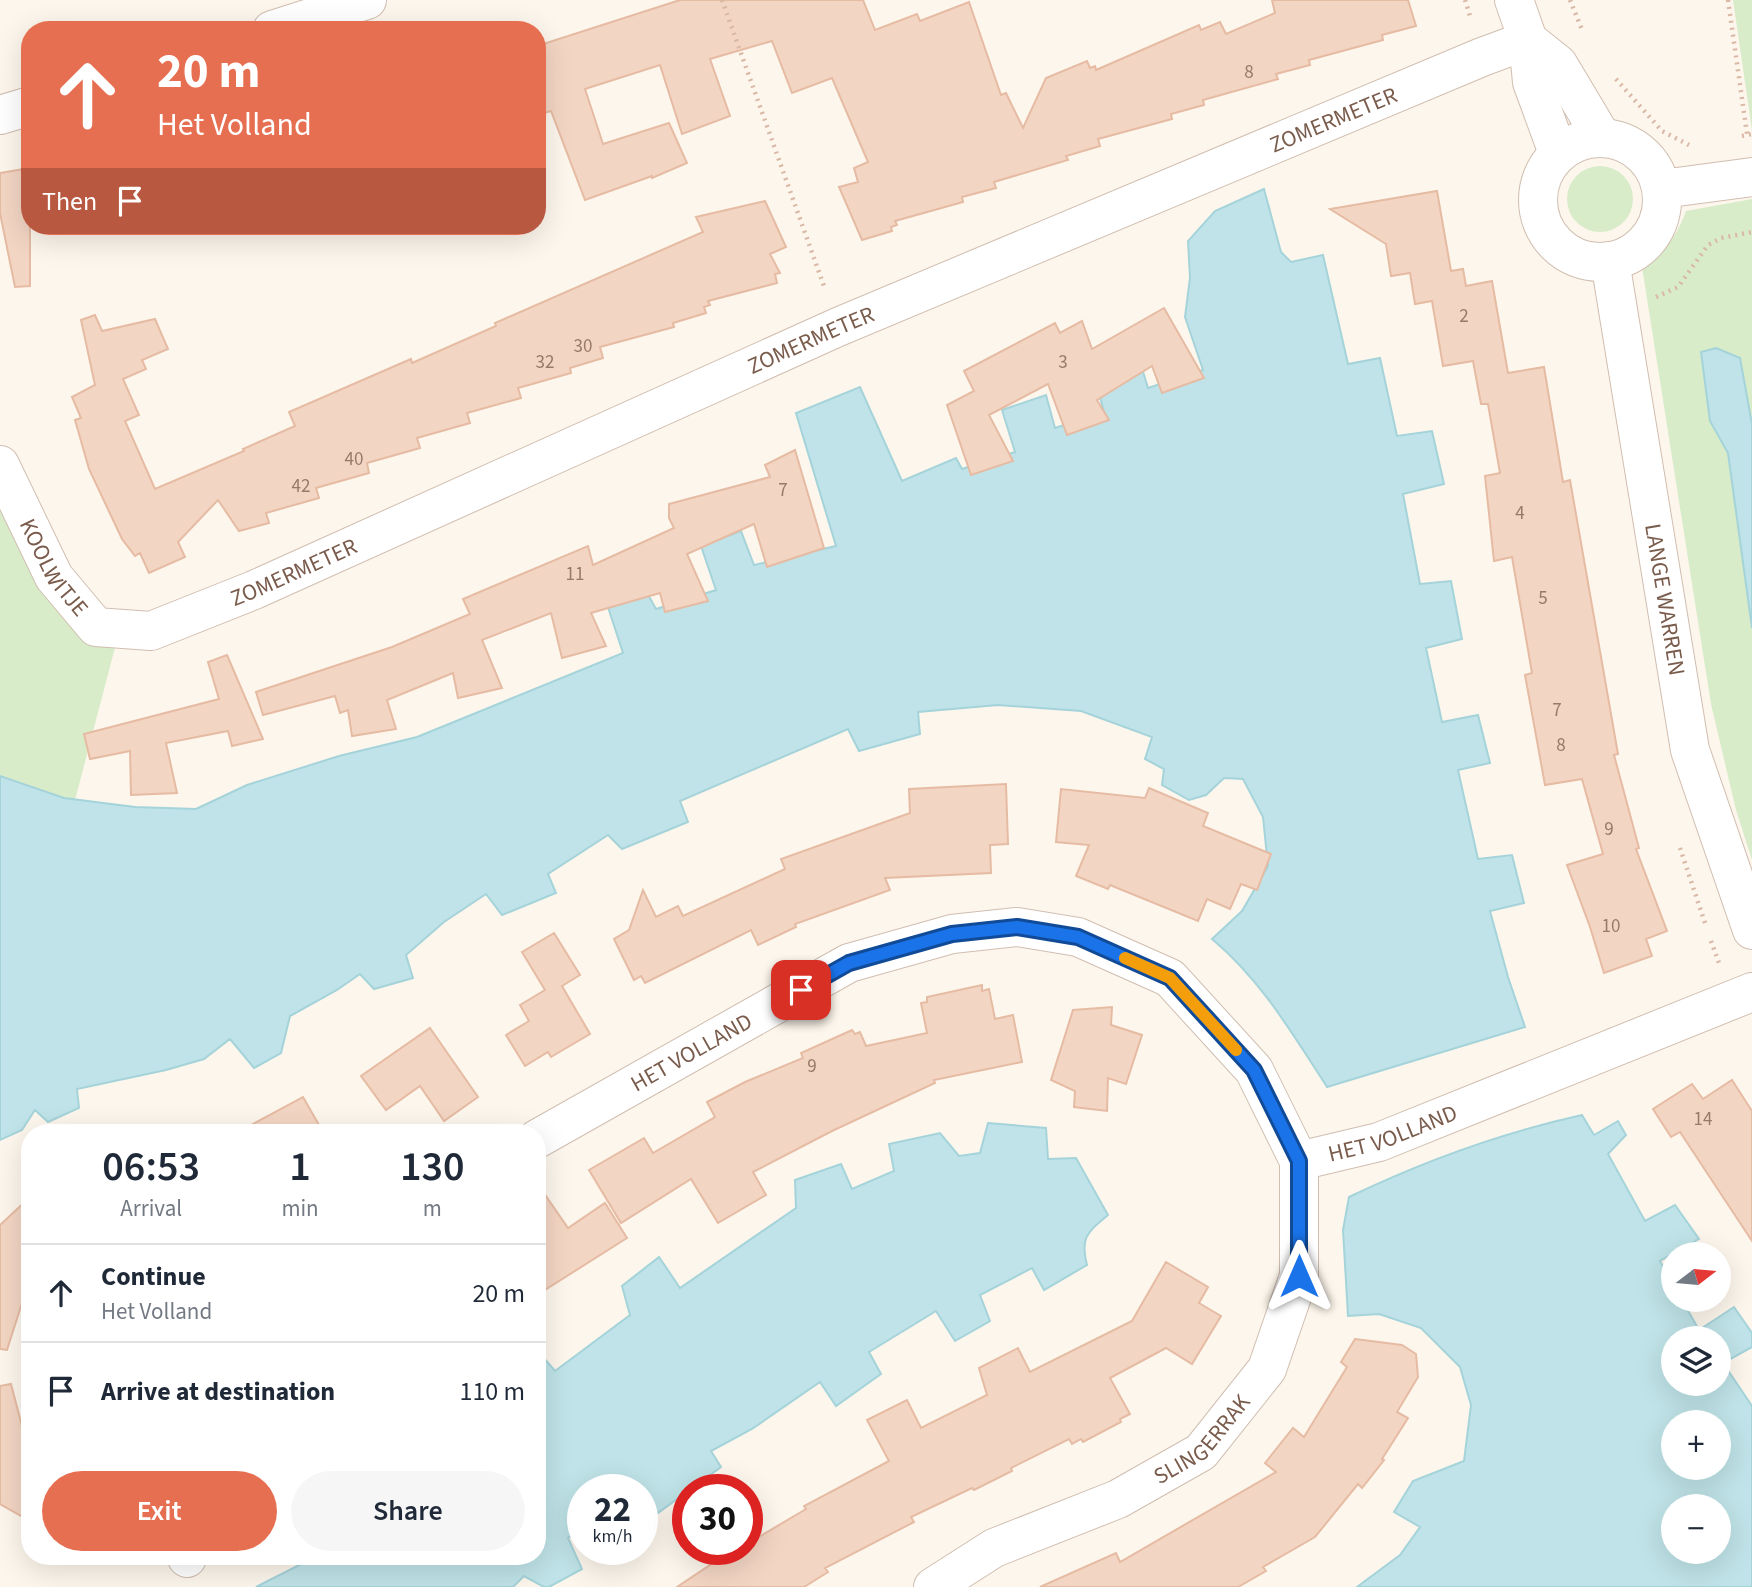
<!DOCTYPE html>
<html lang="en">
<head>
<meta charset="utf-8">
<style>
	body { margin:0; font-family:"Source Sans 3",sans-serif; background:#f6f6f7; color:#1f2937; height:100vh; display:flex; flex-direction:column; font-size:26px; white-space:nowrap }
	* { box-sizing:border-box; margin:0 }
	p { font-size:23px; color:#747a83 }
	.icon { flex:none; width:38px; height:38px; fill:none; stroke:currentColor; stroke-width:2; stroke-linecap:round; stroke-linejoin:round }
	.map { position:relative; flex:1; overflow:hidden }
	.sheet { position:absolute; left:21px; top:1124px; width:525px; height:441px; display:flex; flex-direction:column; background:#fff; border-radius:28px; box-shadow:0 7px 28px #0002 }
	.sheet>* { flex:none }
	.banner { position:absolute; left:21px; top:21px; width:525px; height:214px; border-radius:28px; box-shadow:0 7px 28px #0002; background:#e76f51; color:#fff; overflow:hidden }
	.needle { width:46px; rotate:74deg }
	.controls { position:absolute; left:1661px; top:1242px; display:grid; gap:14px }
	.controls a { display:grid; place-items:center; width:70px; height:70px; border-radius:50%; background:#fff; box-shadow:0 7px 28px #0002; font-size:35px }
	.speed { position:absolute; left:567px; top:1474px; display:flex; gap:14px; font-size:35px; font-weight:700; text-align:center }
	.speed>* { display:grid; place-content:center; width:91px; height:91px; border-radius:50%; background:#fff; box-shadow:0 7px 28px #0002; line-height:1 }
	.speed small { font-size:18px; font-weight:400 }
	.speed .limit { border:10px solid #d22; background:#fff; color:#111 }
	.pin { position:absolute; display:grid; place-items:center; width:60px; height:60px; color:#fff; margin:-30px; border-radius:14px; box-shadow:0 4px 10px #0006 }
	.me { position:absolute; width:77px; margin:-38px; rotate:0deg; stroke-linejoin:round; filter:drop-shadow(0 0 5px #0008) }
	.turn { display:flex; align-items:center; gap:24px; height:147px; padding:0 21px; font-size:32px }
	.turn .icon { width:91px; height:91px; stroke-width:2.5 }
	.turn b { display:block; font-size:49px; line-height:60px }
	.then { display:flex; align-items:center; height:66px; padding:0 21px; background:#0003; gap:14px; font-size:26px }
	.eta { display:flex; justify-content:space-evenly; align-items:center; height:119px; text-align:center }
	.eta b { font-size:42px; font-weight:600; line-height:49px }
	.cta { display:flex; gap:14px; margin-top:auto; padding:14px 21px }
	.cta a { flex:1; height:80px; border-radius:42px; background:#e76f51; color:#fff; font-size:28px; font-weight:600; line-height:80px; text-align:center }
	.cta a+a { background:#f6f6f7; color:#1f2937 }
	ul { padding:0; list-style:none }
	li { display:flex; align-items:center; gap:21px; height:98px; padding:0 21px; border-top:2px solid #e0e1e3 }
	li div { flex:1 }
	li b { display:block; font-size:26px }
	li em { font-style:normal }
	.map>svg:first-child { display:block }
</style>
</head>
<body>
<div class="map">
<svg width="1752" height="1587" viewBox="0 0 1752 1587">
	<rect width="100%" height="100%" fill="#fdf6ec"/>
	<g fill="#d8ecc9">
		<polygon points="1733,0 1752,0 1752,130"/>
		<circle cx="1600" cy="199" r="33"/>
		<path d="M1752,199V860L1736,810L1711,704L1642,267C1665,252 1677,236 1686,211Z"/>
		<polygon points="0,483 117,640 75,800 64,798 0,776"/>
	</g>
	<g fill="#bfe3e8" stroke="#a5d3da" stroke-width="2" fill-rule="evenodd">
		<path d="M1264,189L1281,252L1291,262L1323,255L1348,364L1380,358L1397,436L1432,431L1444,484L1403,494L1420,584L1451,581L1462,639L1426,648L1442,722L1478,715L1490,763L1458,770L1478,859L1512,855L1524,903L1490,911L1508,977L1525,1027L1327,1087C1292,1033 1261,980 1212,939L1242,911L1268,866L1263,817L1243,779L1224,778L1206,795L1189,800L1162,785L1164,769L1145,759L1152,737L1081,711L998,705L918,712L920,734L859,751L848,729L680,801L688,822L622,849L608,835L548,874L556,893L502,915L486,894L444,922L406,955L413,978L374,989L360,974L337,990L290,1016L281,1053L254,1068L230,1039L204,1059L166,1070L77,1089L79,1108L48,1122L35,1110L22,1130L0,1140V776L64,798L135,807L196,809L247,785L339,756L417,737L623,653L603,592L641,582L656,609L716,590L701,546L741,531L754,565L836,546L796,413L860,387L902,481L956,458L962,469L1015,452L1002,410L1046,395L1055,428L1104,412L1095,378L1140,362L1148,388L1203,370L1185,317L1190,278L1188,241L1215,211Z"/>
		<polygon points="1716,348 1740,358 1752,424 1752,628 1728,453 1710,421 1701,352"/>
		<path d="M1582,1115L1594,1135L1618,1121L1626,1135L1608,1154L1645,1221L1675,1205L1699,1239L1660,1261L1673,1284V1300H1682L1699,1330L1734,1307L1752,1333V1347L1723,1363L1752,1406V1587H1357L1400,1555L1420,1527L1394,1512L1413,1481L1464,1461L1471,1405L1460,1367L1421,1328L1379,1314L1348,1316L1343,1230L1349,1197C1424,1161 1501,1133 1582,1115ZM1673,1339H1718V1384H1673ZM1673,1423H1718V1468H1673ZM1673,1507H1718V1552H1673Z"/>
		<path d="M988,1123L1046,1128L1048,1159L1076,1158L1108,1215C1087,1233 1080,1237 1087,1265L1044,1290L1032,1268L980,1295L990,1321L955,1341L936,1311L869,1352L881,1374L836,1406L820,1382L752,1429L711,1451L721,1467L658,1513L642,1500V1489H583V1527L568,1538L582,1569L549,1587H544L524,1576L513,1587H256L317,1556H537V1350L555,1371L630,1315L622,1286L659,1257L680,1288L796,1208L795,1180L841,1164L852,1189L894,1171L889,1144L940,1133L959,1156L980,1153Z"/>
	</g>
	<g fill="#f3d5c3" stroke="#e6bba3" stroke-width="2">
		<polygon points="680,0 863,0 875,30 917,14 920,21 969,2 1001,95 1006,93 1023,128 1046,78 1087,61 1090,68 1095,66 1096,70 1199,25 1201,30 1220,22 1226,34 1275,13 1272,0 1408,0 1416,26 1382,35 1383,40 1309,60 1310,65 1276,74 1278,79 1203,100 1204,105 1171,114 1172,119 1098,139 1100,146 1066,156 1068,160 994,182 996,188 962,197 963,202 895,221 897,225 891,227 892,231 862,240 839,187 858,182 854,168 868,162 832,78 792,93 772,41 710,59 730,116 682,134 660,65 585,89 603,144 669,123 687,163 652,178 652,176 585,200 551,111 537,115 537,46"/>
		<polygon points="30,168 30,286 15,287 0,213 0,173"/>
		<polygon points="1437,191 1451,271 1463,269 1466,286 1492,281 1508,373 1544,367 1563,482 1570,480 1618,754 1614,755 1639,848 1636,849 1667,931 1646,939 1652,956 1604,973 1590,927 1567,865 1603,854 1582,779 1545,785 1525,675 1532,673 1512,557 1494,561 1485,476 1500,473 1488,404 1481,404 1473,361 1443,366 1432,301 1415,304 1410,273 1391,276 1386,244 1330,209"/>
		<polygon points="765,201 786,247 770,254 780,273 775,274 777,283 708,301 710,305 704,307 706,313 673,323 674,327 600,347 603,358 570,368 571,373 518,388 521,398 467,413 470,423 417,438 420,448 367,463 369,473 316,488 319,498 266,513 269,523 239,531 218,500 178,542 185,557 149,573 140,553 135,556 122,539 89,469 75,420 81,418 72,397 95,385 81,320 95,315 102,331 155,319 168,349 142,360 146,369 123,379 139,415 125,421 155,489 244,451 243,449 295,426 289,412 411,359 412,363 496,326 495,323 703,232 696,217"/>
		<polygon points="1164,308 1204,378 1162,393 1152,366 1097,400 1109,420 1067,435 1048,384 989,415 1013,461 971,475 947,405 974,391 964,371 1055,323 1060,333 1082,321 1092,349"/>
		<polygon points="795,450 824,548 767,567 754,524 687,554 708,601 665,612 660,593 591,613 606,646 562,658 551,613 482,640 502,688 458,698 453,673 387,700 396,729 352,736 348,710 340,713 335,696 263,715 256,692 392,647 470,614 463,599 588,546 593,565 674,528 669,518 669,504 770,477 765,465"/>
		<polygon points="227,655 263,739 232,746 228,731 166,743 177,793 131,795 130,751 90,759 84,734 219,699 208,662"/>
		<polygon points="1006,784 1008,844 990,845 991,873 885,878 890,890 795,924 796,927 758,945 751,930 645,983 641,976 634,980 614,939 629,930 643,890 656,917 678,906 683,916 785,869 781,859 910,813 909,789"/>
		<polygon points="1149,788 1208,813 1203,826 1271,854 1257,890 1241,884 1230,909 1207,899 1198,921 1110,885 1108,889 1076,876 1089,845 1056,842 1061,789 1145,798"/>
		<polygon points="554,933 580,975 562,986 590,1034 551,1057 548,1052 525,1066 506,1035 529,1021 520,1005 545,990 522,952"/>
		<polygon points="982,985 982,991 989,989 995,1019 1013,1015 1022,1062 934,1080 935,1083 832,1131 753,1172 766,1195 718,1223 691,1179 621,1223 589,1170 644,1138 653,1153 715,1117 707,1102 745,1082 803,1058 801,1053 852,1030 855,1034 860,1032 866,1046 927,1033 921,1003 927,1002 927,997"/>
		<polygon points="1112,1007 1111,1025 1142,1035 1126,1084 1108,1078 1107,1111 1074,1107 1075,1091 1051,1080 1073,1010"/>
		<polygon points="430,1028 478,1097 444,1121 420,1086 386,1110 361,1076"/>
		<polygon points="1732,1080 1752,1111 1752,1241 1680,1132 1671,1137 1653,1109 1692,1084 1703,1099"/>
		<polygon points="303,1097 323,1132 238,1132"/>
		<polygon points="537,1183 568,1228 605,1203 627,1238 537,1295"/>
		<polygon points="30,1197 30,1278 7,1350 0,1349 0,1225"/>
		<polygon points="1166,1262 1208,1287 1199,1303 1221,1316 1192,1364 1166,1348 1110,1378 1130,1414 1120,1419 1121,1422 1083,1442 1081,1439 1072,1444 1069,1439 1011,1468 1012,1471 974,1490 972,1488 911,1517 914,1522 825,1568 828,1572 804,1587 677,1587 734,1549 747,1549 747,1544 806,1509 804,1506 889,1461 867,1420 907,1400 921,1428 987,1395 979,1368 1018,1348 1030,1372 1132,1321"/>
		<polygon points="1355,1339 1402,1345 1416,1354 1418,1377 1397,1412 1408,1418 1382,1459 1384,1460 1362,1488 1358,1484 1315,1537 1263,1567 1266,1571 1238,1587 1040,1587 1116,1553 1120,1562 1276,1472 1265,1463 1293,1428 1304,1437 1347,1367 1341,1362"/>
		<polygon points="11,1384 30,1457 30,1521 0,1504 0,1386"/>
	</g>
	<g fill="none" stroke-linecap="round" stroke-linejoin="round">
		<defs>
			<g id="minor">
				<polyline points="1514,0 1528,40 1532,82 1558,153"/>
				<polyline points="272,30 367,0"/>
				<polyline points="1528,40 1558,64 1601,136"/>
				<polyline points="0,115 30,106"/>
				<circle cx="1600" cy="200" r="62"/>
				<polyline points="1662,189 1752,177"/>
				<path id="s1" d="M1610,261L1690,750L1752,930"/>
				<path id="s2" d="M0,465L54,577L96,627L151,631L254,590L838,327L1482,57L1528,40"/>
				<path id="s3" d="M537,1139L849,963L952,934L1017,927L1078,937L1170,978L1254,1070L1299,1161L1379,1142L1752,992"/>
				<polyline points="186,1556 187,1558"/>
				<path id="s4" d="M933,1587L994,1548L1118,1499L1201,1452L1267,1369L1299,1276V1161"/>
			</g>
		</defs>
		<use href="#minor" stroke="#d1beb0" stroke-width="40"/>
		<g stroke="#d9b8a5" stroke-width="4.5" stroke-dasharray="2 5" stroke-linecap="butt">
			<polyline points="722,0 825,289"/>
			<polyline points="1465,0 1471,19"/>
			<polyline points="1570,0 1583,32"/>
			<polyline points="1728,0 1747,134"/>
			<polyline points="1616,79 1662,131 1689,145"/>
			<polyline points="1742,136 1752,134"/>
			<polyline points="1656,297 1678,287 1708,245 1721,238 1752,232"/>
			<polyline points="1680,848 1705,923"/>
			<polyline points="1711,941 1719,963"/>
		</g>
		<use href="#minor" stroke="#fff" stroke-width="38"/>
	</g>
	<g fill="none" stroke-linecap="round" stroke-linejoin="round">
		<defs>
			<polyline id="route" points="801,990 849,963 952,934 1017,927 1078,937 1170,978 1254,1070 1299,1161 1299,1276"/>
		</defs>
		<use href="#route" stroke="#114b97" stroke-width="18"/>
		<use href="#route" stroke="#1a73e8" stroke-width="12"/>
		<polyline stroke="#f59e0b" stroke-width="12" points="1125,958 1170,978 1236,1050"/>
	</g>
	<g text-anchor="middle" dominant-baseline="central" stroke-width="6" stroke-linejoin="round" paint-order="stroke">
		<g font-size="19" fill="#987a6a">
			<text x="1249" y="72">8</text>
			<text x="1464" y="316">2</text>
			<text x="583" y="346">30</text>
			<text x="545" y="362">32</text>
			<text x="1063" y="362">3</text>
			<text x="354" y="459">40</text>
			<text x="301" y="486">42</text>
			<text x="783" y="490">7</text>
			<text x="1520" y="513">4</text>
			<text x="575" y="574">11</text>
			<text x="1543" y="598">5</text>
			<text x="1557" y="710">7</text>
			<text x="1561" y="745">8</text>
			<text x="1609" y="829">9</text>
			<text x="1611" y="926">10</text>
			<text x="812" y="1066">9</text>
			<text x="1703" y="1119">14</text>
		</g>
		<g font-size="23" fill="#7a5c4d" stroke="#fffaf3">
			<text stroke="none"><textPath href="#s2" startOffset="1533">ZOMERMETER</textPath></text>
			<text stroke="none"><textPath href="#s2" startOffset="966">ZOMERMETER</textPath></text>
			<text stroke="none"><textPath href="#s2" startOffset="116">KOOLWITJE</textPath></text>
			<text stroke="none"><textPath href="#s2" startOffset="399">ZOMERMETER</textPath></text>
			<text stroke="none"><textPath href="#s1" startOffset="343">LANGE WARREN</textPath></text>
			<text stroke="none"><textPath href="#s3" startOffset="177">HET VOLLAND</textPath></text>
			<text stroke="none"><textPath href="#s3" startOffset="1017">HET VOLLAND</textPath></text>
			<text stroke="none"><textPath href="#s4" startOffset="310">SLINGERRAK</textPath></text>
		</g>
	</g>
</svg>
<div class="controls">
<a><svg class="needle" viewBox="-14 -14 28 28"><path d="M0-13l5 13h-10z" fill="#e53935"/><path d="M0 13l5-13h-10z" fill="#747a83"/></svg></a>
<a><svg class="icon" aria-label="layers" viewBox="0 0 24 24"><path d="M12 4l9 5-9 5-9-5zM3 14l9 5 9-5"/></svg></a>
<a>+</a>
<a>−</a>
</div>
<div class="speed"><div>22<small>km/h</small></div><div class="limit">30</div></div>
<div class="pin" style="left:801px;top:990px;background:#d93025"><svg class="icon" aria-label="arrive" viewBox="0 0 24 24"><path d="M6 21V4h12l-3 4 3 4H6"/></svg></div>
<svg class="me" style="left:1299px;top:1276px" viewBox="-20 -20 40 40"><path d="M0-17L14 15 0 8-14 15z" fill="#1a73e8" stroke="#fff" stroke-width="4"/></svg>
<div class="banner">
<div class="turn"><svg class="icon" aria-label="ahead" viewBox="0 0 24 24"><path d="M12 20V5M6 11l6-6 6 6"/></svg><div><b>20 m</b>Het Volland</div></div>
<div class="then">Then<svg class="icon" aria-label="arrive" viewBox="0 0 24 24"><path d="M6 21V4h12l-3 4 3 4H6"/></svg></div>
</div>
<section class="sheet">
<div class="eta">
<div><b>06:53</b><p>Arrival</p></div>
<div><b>1</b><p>min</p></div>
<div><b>130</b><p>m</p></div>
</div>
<ul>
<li><svg class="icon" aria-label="ahead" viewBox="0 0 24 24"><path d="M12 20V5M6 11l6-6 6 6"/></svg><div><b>Continue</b><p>Het Volland</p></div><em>20 m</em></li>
<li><svg class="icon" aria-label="arrive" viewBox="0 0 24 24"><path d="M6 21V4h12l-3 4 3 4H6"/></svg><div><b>Arrive at destination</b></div><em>110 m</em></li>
</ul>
<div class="cta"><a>Exit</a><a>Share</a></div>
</section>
</div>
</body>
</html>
